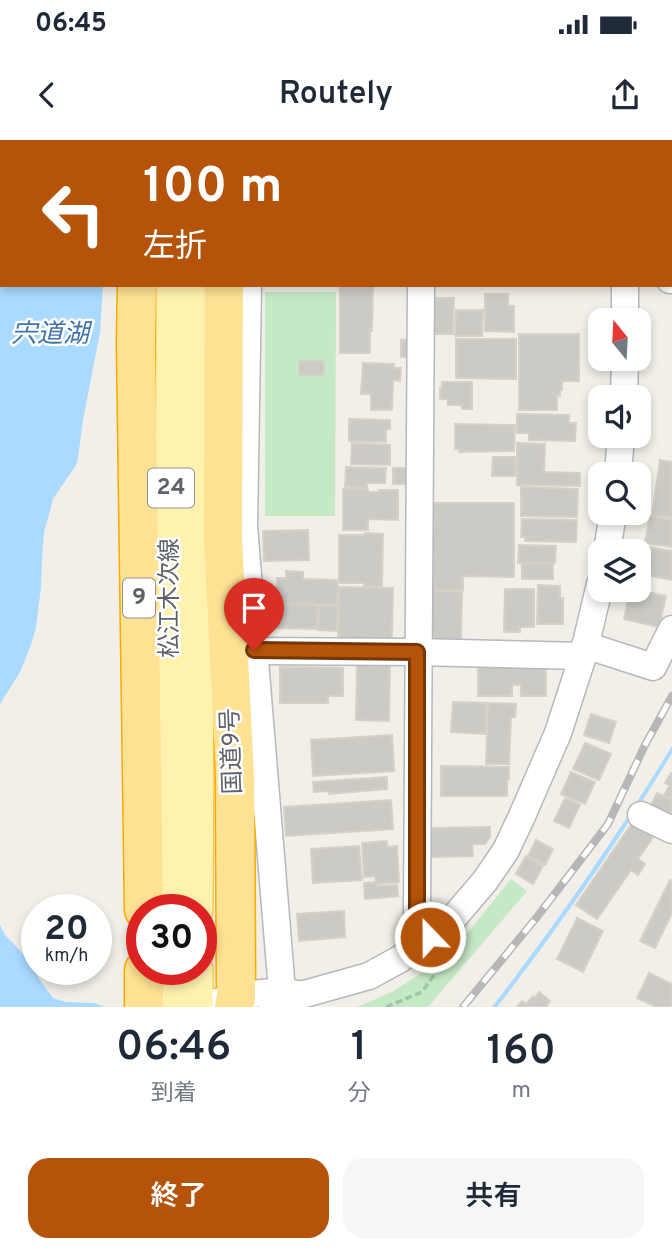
<!DOCTYPE html>
<html lang="ja">
<head>
<meta charset="utf-8">
<style>
	body { margin:0; font-family:Overpass,"Noto Sans JP",sans-serif; background:#f6f6f7; color:#1f2937; height:100vh; display:flex; flex-direction:column; font-size:26px; white-space:nowrap }
	* { box-sizing:border-box; margin:0 }
	p { font-size:23px; color:#747a83 }
	.icon { flex:none; width:38px; height:38px; fill:none; stroke:currentColor; stroke-width:2; stroke-linecap:round; stroke-linejoin:round }
	.map { position:relative; height:867px; overflow:hidden }
	.panel { display:flex; flex-direction:column; background:#fff; flex:1 }
	.panel>* { flex:none }
	.top-card { position:absolute; left:0px; top:0px; width:672px; height:147px; box-shadow:0 4px 10px #0003; background:#b45309; color:#fff; overflow:hidden }
	.needle { width:46px; rotate:342deg }
	.tools { position:absolute; left:588px; top:168px; display:grid; gap:14px }
	.tools a { display:grid; place-items:center; width:63px; height:63px; border-radius:14px; background:#fff; box-shadow:0 4px 10px #0003; font-size:35px }
	.speed { position:absolute; left:21px; top:754px; display:flex; gap:14px; font-size:35px; font-weight:700; text-align:center }
	.speed>* { display:grid; place-content:center; width:91px; height:91px; border-radius:50%; background:#fff; box-shadow:0 4px 10px #0003; line-height:1 }
	.speed small { font-size:18px; font-weight:400 }
	.speed .limit { border:10px solid #d22; background:#fff; color:#111 }
	.pin { position:absolute; display:grid; place-items:center; width:60px; height:60px; color:#fff; margin:-72px -30px; border-radius:50% 50% 50% 0; rotate:-45deg; box-shadow:0 0 7px #0007 }
	.pin .icon { rotate:45deg }
	.me { position:absolute; width:77px; margin:-38px; rotate:338deg; stroke-linejoin:round; filter:drop-shadow(0 0 5px #0008) }
	.turn { display:flex; align-items:center; gap:24px; height:147px; padding:0 28px; font-size:32px }
	.turn .icon { width:91px; height:91px; stroke-width:2.5 }
	.turn b { display:block; font-size:49px; line-height:60px }
	.eta { display:flex; justify-content:space-evenly; align-items:center; height:119px; text-align:center }
	.eta b { font-size:42px; font-weight:600; line-height:49px }
	.button { display:flex; gap:14px; margin-top:auto; padding:14px 28px }
	.button a { flex:1; height:80px; border-radius:21px; background:#b45309; color:#fff; font-size:28px; font-weight:600; line-height:80px; text-align:center }
	.button a+a { background:#f6f6f7; color:#1f2937 }
	.status { display:flex; justify-content:space-between; align-items:center; height:49px; padding:0 35px; background:#fff; direction:ltr }
	.status svg { height:19px; fill:currentColor }
	header { display:flex; justify-content:space-between; align-items:center; height:91px; padding:0 28px; background:#fff; font-size:32px; font-weight:600 }
	.map>svg:first-child { display:block }
</style>
</head>
<body>
<div class="status"><b>06:45</b><svg viewBox="0 0 49 12"><path d="M0 12V9h3v3zM5 12V6h3v6zM10 12V3h3v9zM15 12V0h3v12zM26 1h20v11H26zM47 4h2v5h-2z"/></svg></div>
<header><svg class="icon" aria-label="back" viewBox="0 0 24 24"><path d="M15 5l-7 7 7 7"/></svg>Routely<svg class="icon" aria-label="share" viewBox="0 0 24 24"><path d="M12 15V3M7 8l5-5 5 5M5 13v7h14v-7"/></svg></header>
<div class="map">
<svg width="672" height="867" viewBox="0 0 672 867">
	<rect width="100%" height="100%" fill="#f1efe8"/>
	<g fill="#c5e8c5">
		<polygon points="265,152 336,152 335,376 265,376"/>
		<polygon points="511,739 527,751 428,867 357,867 392,852 434,825 465,796"/>
	</g>
	<g fill="#aadaff">
		<polygon points="0,0 116,0 116,2 2,2 2,145 103,145 100,192 83,280 78,318 76,325 53,359 44,393 42,419 41,448 36,487 31,505 20,532 0,564"/>
		<path d="M672,606V613C619,701 560,786 497,867H492C557,783 617,696 672,606Z"/>
		<polygon points="0,785 5,795 30,821 39,839 53,858 66,862 94,863 104,867 0,867"/>
	</g>
	<g fill="#cccac5" stroke="#d6d1c6" stroke-width="2">
		<polygon points="340,148 373,148 372,191 370,191 370,213 340,213"/>
		<polygon points="485,154 508,154 508,166 514,166 514,192 485,191"/>
		<polygon points="429,158 454,158 453,194 428,194"/>
		<polygon points="456,170 483,170 482,196 455,196"/>
		<polygon points="519,194 579,194 579,241 562,241 562,250 560,250 560,256 557,255 557,270 519,270"/>
		<polygon points="410,199 411,217 401,217 401,200"/>
		<polygon points="456,199 516,199 516,239 456,238"/>
		<rect x="299" y="221" width="25" height="14"/>
		<polygon points="363,223 394,224 394,228 401,228 400,241 393,240 392,270 371,270 371,254 361,254"/>
		<polygon points="442,242 472,242 472,269 462,269 462,265 448,265 448,259 440,259 440,248 442,248"/>
		<polygon points="517,274 569,275 569,283 576,283 575,301 529,300 529,293 517,293"/>
		<polygon points="349,279 390,280 390,289 386,289 386,302 349,301"/>
		<polygon points="455,284 515,285 514,311 459,312 459,309 455,309"/>
		<polygon points="352,303 390,305 390,325 351,324"/>
		<polygon points="517,303 545,304 544,332 580,333 580,346 517,345"/>
		<polygon points="493,317 515,317 515,336 492,336"/>
		<polygon points="660,320 672,322 672,378 652,375"/>
		<polygon points="346,327 386,328 385,343 367,343 367,347 345,347"/>
		<rect x="393" y="328" width="17" height="16"/>
		<polygon points="521,347 578,349 577,377 521,376"/>
		<polygon points="343,349 368,349 368,352 379,352 379,350 398,350 398,380 368,379 368,390 343,390"/>
		<polygon points="427,363 514,363 514,437 463,436 463,450 427,450"/>
		<polygon points="650,376 672,380 672,407 645,403"/>
		<polygon points="522,379 577,380 576,402 525,401 525,397 521,397"/>
		<polygon points="308,390 309,420 264,421 263,391"/>
		<polygon points="365,393 383,394 382,447 364,446 364,443 339,443 339,395 364,395"/>
		<polygon points="519,405 556,406 555,423 518,423"/>
		<polygon points="640,405 672,411 672,440 641,434 645,417 639,416"/>
		<rect x="522" y="424" width="31" height="15"/>
		<polygon points="286,431 303,432 303,439 338,440 337,465 264,462 265,447 277,448 277,438 286,438"/>
		<polygon points="538,445 560,446 560,458 563,458 563,484 537,484"/>
		<polygon points="339,447 393,448 392,499 338,499"/>
		<polygon points="505,449 534,449 534,487 520,487 520,492 504,492"/>
		<polygon points="630,450 638,450 666,456 659,487 624,479"/>
		<polygon points="431,451 462,452 461,501 438,501 430,492"/>
		<polygon points="276,464 318,465 317,489 275,488"/>
		<polygon points="319,466 338,466 337,491 318,490"/>
		<polygon points="357,525 390,526 389,581 356,580"/>
		<polygon points="280,527 343,528 343,556 328,556 328,563 280,563"/>
		<polygon points="478,527 546,527 546,556 521,556 521,545 512,545 512,556 478,556"/>
		<polygon points="453,562 487,563 485,594 451,592"/>
		<polygon points="488,563 516,564 515,577 511,577 509,624 486,624"/>
		<polygon points="591,574 616,582 609,603 584,595"/>
		<polygon points="392,595 394,631 313,636 311,600"/>
		<polygon points="585,603 611,614 599,640 573,629"/>
		<polygon points="441,626 509,627 509,639 507,639 507,656 441,656"/>
		<polygon points="571,632 595,642 585,664 561,654"/>
		<polygon points="671,633 672,633 672,660 664,655 670,645 665,643"/>
		<polygon points="387,637 387,649 329,654 329,651 314,652 313,642"/>
		<polygon points="657,653 672,660 672,675 651,665"/>
		<polygon points="565,658 580,665 569,688 554,681"/>
		<polygon points="391,660 393,689 286,696 284,667"/>
		<polygon points="635,679 656,693 638,719 645,724 638,735 631,730 597,779 576,765"/>
		<polygon points="490,687 490,697 485,704 472,704 473,716 430,717 429,688"/>
		<polygon points="536,700 553,709 545,725 528,716"/>
		<polygon points="387,701 387,707 397,706 399,742 376,744 375,736 364,737 362,703"/>
		<polygon points="359,706 362,740 313,743 311,709"/>
		<polygon points="526,716 543,726 533,744 516,734"/>
		<polygon points="670,740 672,741 672,773 655,808 640,801"/>
		<polygon points="377,742 377,746 397,745 398,756 365,759 364,743"/>
		<polygon points="344,771 345,797 299,801 297,774"/>
		<polygon points="577,778 603,791 583,832 557,819"/>
		<polygon points="649,833 672,844 672,867 656,867 637,858"/>
		<polygon points="539,852 550,861 546,867 517,867 522,861 526,864 533,856 535,858"/>
	</g>
	<g fill="none" stroke-linecap="round" stroke-linejoin="round">
		<defs>
			<g id="minor">
				<polyline points="295,0 295,2"/>
				<polyline points="421,2 421,0"/>
				<polyline points="627,2 627,0"/>
				<polyline points="670,140 672,140"/>
				<polyline points="248,145 244,386 282,851"/>
				<polyline points="421,145 417,771 430,797"/>
				<polyline points="625,180 625,145"/>
				<polyline points="624,257 625,219"/>
				<polyline points="618,334 621,296"/>
				<polyline points="607,411 613,373"/>
				<polyline points="585,505 653,527 672,489"/>
				<polyline points="254,511 417,512 583,516"/>
				<polyline points="641,675 672,690"/>
				<path d="M208,867L210,864C241,855 268,849 299,854"/>
				<polyline points="273,867 301,855 369,836 400,819 430,797 455,776 485,741 506,710 522,676 558,593 583,516 600,444"/>
			</g>
			<g id="major">
				<polyline points="176,2 176,0"/>
				<polyline points="202,2 202,0"/>
				<polyline points="171,770 173,145"/>
				<polyline points="196,770 199,145"/>
				<polyline points="170,830 171,867"/>
				<polyline points="196,830 196,867"/>
			</g>
			<g id="highway">
				<polyline points="141,2 141,0"/>
				<polyline points="225,2 225,0"/>
				<polyline points="137,145 136,203 144,770"/>
				<polyline points="224,145 223,399 235,635 236,857 234,867"/>
				<polyline points="144,867 144,830"/>
			</g>
		</defs>
		<use href="#minor" stroke="#b5b8bc" stroke-width="29"/>
		<use href="#major" stroke="#f2c960" stroke-width="36"/>
		<use href="#highway" stroke="#f9ab00" stroke-width="41"/>
		<g stroke="#9cc7a9" stroke-width="3.5" stroke-dasharray="7 3.5" stroke-linecap="butt">
			<polyline points="263,2 263,0"/>
			<polyline points="386,867 422,852 442,824 443,816"/>
		</g>
		<use href="#minor" stroke="#fff" stroke-width="26"/>
		<use href="#major" stroke="#fff2af" stroke-width="33"/>
		<use href="#highway" stroke="#fde293" stroke-width="38"/>
		<defs>
			<polyline id="rail" points="463,867 537,777 608,684 645,605 672,556"/>
		</defs>
		<use href="#rail" stroke="#b6b7b8" stroke-width="8"/>
		<use href="#rail" stroke="#fff" stroke-width="5" stroke-dasharray="16" stroke-linecap="butt"/>
	</g>
	<g fill="none" stroke-linecap="round" stroke-linejoin="round">
		<defs>
			<polyline id="route" points="254,510 417,512 417,771 430,797"/>
		</defs>
		<use href="#route" stroke="#753606" stroke-width="18"/>
		<use href="#route" stroke="#b45309" stroke-width="12"/>
	</g>
	<g text-anchor="middle" dominant-baseline="central" stroke-width="5" stroke-linejoin="round" paint-order="stroke">
		<g fill="#fff" stroke="#8f9295" stroke-width="2">
			<rect x="148" y="328.5" width="46" height="39" rx="5"/>
			<rect x="123" y="438.5" width="32" height="39" rx="5"/>
		</g>
		<g font-size="23" font-weight="bold" fill="#5f6368">
			<text x="171" y="348">24</text>
			<text x="139" y="458">9</text>
		</g>
		<g font-size="24" fill="#5f6368" stroke="#fff">
			<text transform="translate(171 458) rotate(-90)">松江木次線</text>
			<text transform="translate(233 611) rotate(-92)">国道9号</text>
		</g>
		<g font-size="26" font-style="italic" fill="#4174aa" stroke="#fff">
			<text x="50" y="195">宍道湖</text>
		</g>
	</g>
</svg>
<div class="tools">
<a><svg class="needle" viewBox="-14 -14 28 28"><path d="M0-13l5 13h-10z" fill="#e53935"/><path d="M0 13l5-13h-10z" fill="#747a83"/></svg></a>
<a><svg class="icon" aria-label="sound" viewBox="0 0 24 24"><path d="M4 9h4l5-4v14l-5-4H4zM17 9q2 3 0 6"/></svg></a>
<a><svg class="icon" aria-label="search" viewBox="0 0 24 24"><circle cx="10" cy="10" r="6"/><path d="M15 15l6 6"/></svg></a>
<a><svg class="icon" aria-label="layers" viewBox="0 0 24 24"><path d="M12 4l9 5-9 5-9-5zM3 14l9 5 9-5"/></svg></a>
</div>
<div class="speed"><div>20<small>km/h</small></div><div class="limit">30</div></div>
<div class="pin" style="left:254px;top:510px;background:#d93025"><svg class="icon" aria-label="arrive" viewBox="0 0 24 24"><path d="M6 21V4h12l-3 4 3 4H6"/></svg></div>
<svg class="me" style="left:430px;top:797px" viewBox="-20 -20 40 40"><circle r="17" fill="#b45309" stroke="#fff" stroke-width="3"/><path d="M0-11L8 9 0 5-8 9z" fill="#fff"/></svg>
<div class="top-card">
<div class="turn"><svg class="icon" aria-label="left" viewBox="0 0 24 24"><path d="M17 20v-9H6M10 6l-5 5 5 5"/></svg><div><b>100 m</b>左折</div></div>
</div>
</div>
<section class="panel">
<div class="eta">
<div><b>06:46</b><p>到着</p></div>
<div><b>1</b><p>分</p></div>
<div><b>160</b><p>m</p></div>
</div>
<div class="button"><a>終了</a><a>共有</a></div>
</section>
</body>
</html>
